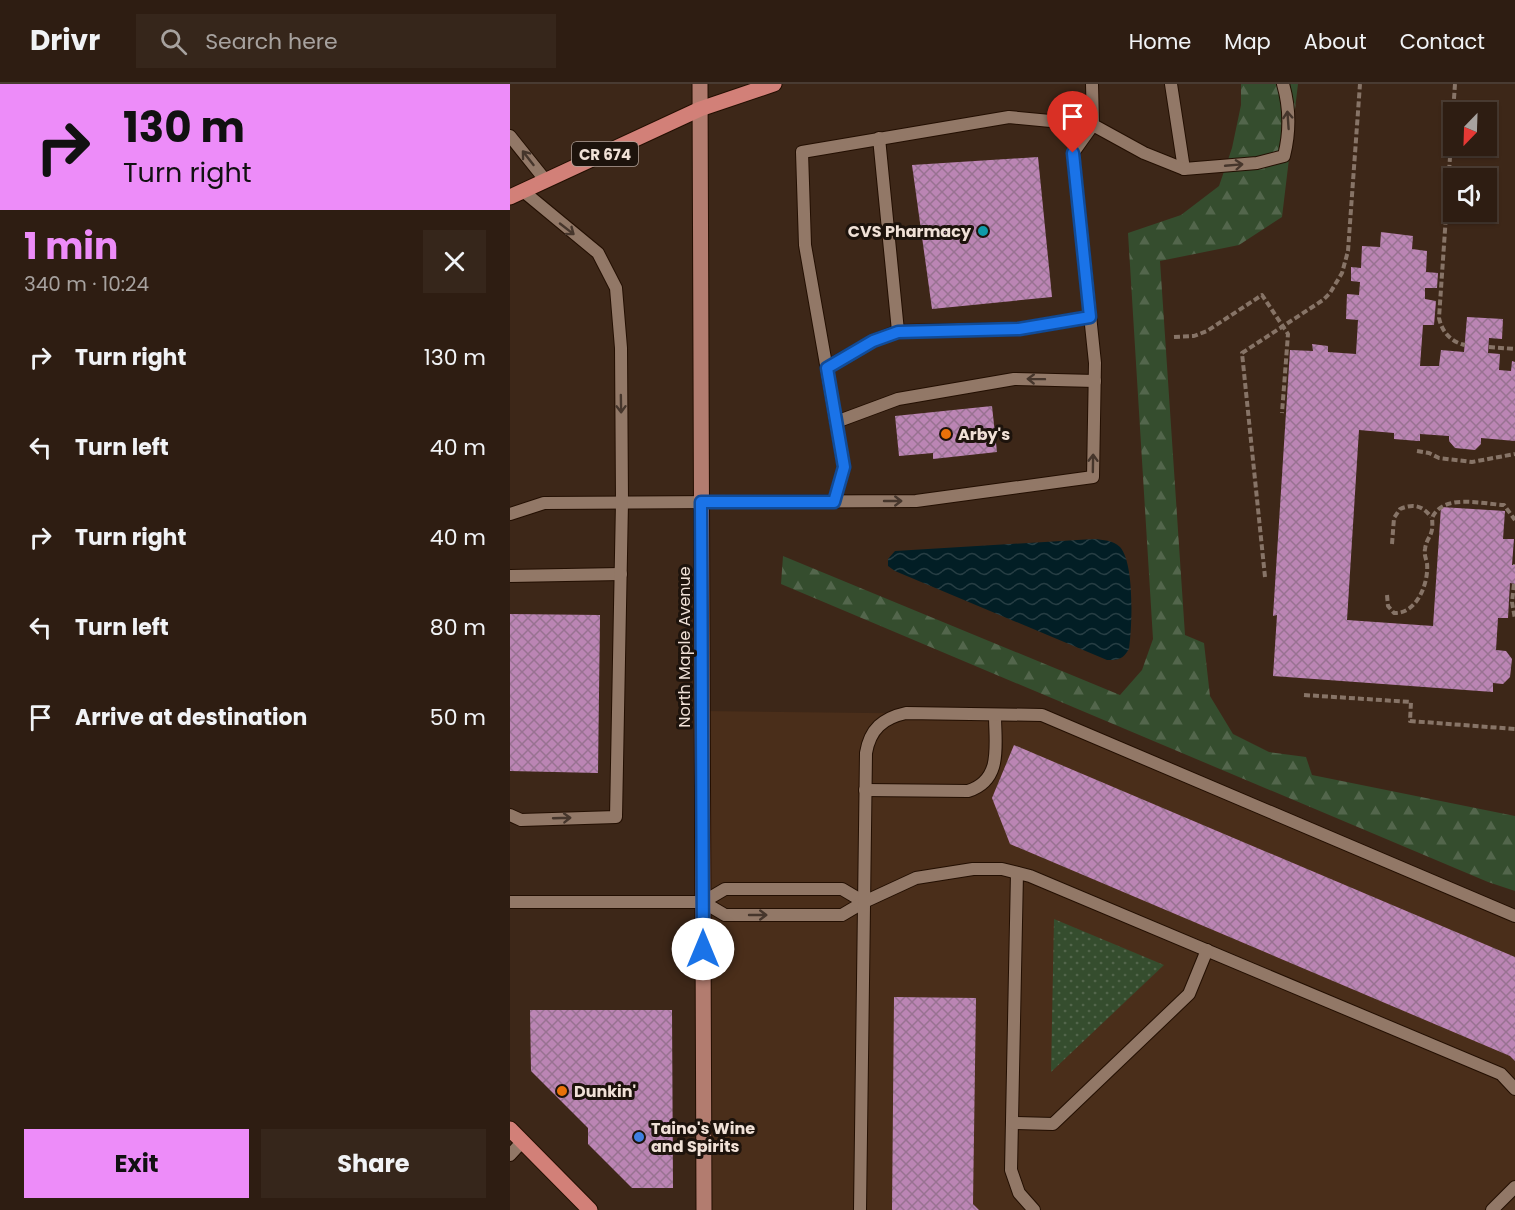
<!DOCTYPE html>
<html lang="en">
<head>
<meta charset="utf-8">
<style>
	body { margin:0; font-family:Poppins,sans-serif; background:#36261b; color:#f1f3f6; height:100vh; display:flex; flex-direction:column; font-size:22px; white-space:nowrap }
	* { box-sizing:border-box; margin:0 }
	p { font-size:20px; color:#a7a29f }
	.icon { flex:none; width:33px; height:33px; fill:none; stroke:currentColor; stroke-width:2; stroke-linecap:round; stroke-linejoin:round }
	.map { position:relative; flex:1; overflow:hidden }
	.panel { display:flex; flex-direction:column; background:#2e1d12; width:510px }
	.panel>* { flex:none }
	.top-card { background:#ed8cf9; color:#111; overflow:hidden }
	.needle { width:39px; rotate:203deg }
	.fabs { position:absolute; left:933px; top:18px; display:grid; gap:12px }
	.fabs a { display:grid; place-items:center; width:54px; height:54px; border-radius:0px; background:#2e1d12; box-shadow:0 2px 4px #0004,0 0 0 2px #493b32; font-size:30px }
	.pin { position:absolute; display:grid; place-items:center; width:51px; height:51px; color:#fff; margin:-62px -26px; border-radius:50% 50% 50% 0; rotate:-45deg; box-shadow:0 0 6px #0007 }
	.pin .icon { rotate:45deg }
	.me { position:absolute; width:66px; margin:-33px; rotate:0deg; stroke-linejoin:round; filter:drop-shadow(0 0 4px #0008) }
	.turn { display:flex; align-items:center; gap:21px; height:126px; padding:0 24px; font-size:27px }
	.turn .icon { width:78px; height:78px; stroke-width:2.5 }
	.turn b { display:block; font-size:42px; line-height:51px }
	.round { display:grid; place-items:center; flex:none; width:63px; height:63px; border-radius:0px; background:#36261b }
	.head { display:flex; align-items:center; justify-content:space-between; height:102px; padding:0 24px }
	h1 { font-size:36px; font-weight:700; line-height:45px; color:#ed8cf9 }
	.button { display:flex; gap:12px; margin-top:auto; padding:12px 24px }
	.button a { flex:1; height:69px; border-radius:0px; background:#ed8cf9; color:#111; font-size:24px; font-weight:700; line-height:69px; text-align:center }
	.button a+a { background:#36261b; color:#f1f3f6 }
	ul { padding:0; list-style:none }
	li { display:flex; align-items:center; gap:18px; height:90px; padding:0 24px }
	li div { flex:1 }
	li b { display:block; font-size:22px }
	li em { font-style:normal }
	header { display:flex; align-items:center; gap:36px; box-sizing:border-box; height:84px; padding:0 30px; background:#2e1d12; border-bottom:2px solid #493b32 }
	header strong { font-size:28px }
	nav { display:flex; gap:33px; margin-inline-start:auto; font-size:21px }
	.search { width:420px; height:54px; background:#36261b; display:flex; align-items:center; gap:15px; box-sizing:border-box; padding:0 21px; border-radius:0px; color:#a7a29f; font-size:22px }
	main { display:flex; flex:1; min-height:0 }
	.map>svg:first-child { display:block }
</style>
</head>
<body>
<header>
<strong>Drivr</strong>
<div class="search"><svg class="icon" aria-label="search" viewBox="0 0 24 24"><circle cx="10" cy="10" r="6"/><path d="M15 15l6 6"/></svg>Search here</div>
<nav><a>Home</a><a>Map</a><a>About</a><a>Contact</a></nav>
</header>
<main>
<section class="panel">
<div class="top-card">
<div class="turn"><svg class="icon" aria-label="right" viewBox="0 0 24 24"><path d="M7 20v-9h11M14 6l5 5-5 5"/></svg><div><b>130 m</b>Turn right</div></div>
</div>
<div class="head"><div><h1>1 min</h1><p>340 m · 10:24</p></div><a class="round"><svg class="icon" aria-label="close" viewBox="0 0 24 24"><path d="M6 6l12 12M18 6L6 18"/></svg></a></div>
<ul>
<li><svg class="icon" aria-label="right" viewBox="0 0 24 24"><path d="M7 20v-9h11M14 6l5 5-5 5"/></svg><div><b>Turn right</b></div><em>130 m</em></li>
<li><svg class="icon" aria-label="left" viewBox="0 0 24 24"><path d="M17 20v-9H6M10 6l-5 5 5 5"/></svg><div><b>Turn left</b></div><em>40 m</em></li>
<li><svg class="icon" aria-label="right" viewBox="0 0 24 24"><path d="M7 20v-9h11M14 6l5 5-5 5"/></svg><div><b>Turn right</b></div><em>40 m</em></li>
<li><svg class="icon" aria-label="left" viewBox="0 0 24 24"><path d="M17 20v-9H6M10 6l-5 5 5 5"/></svg><div><b>Turn left</b></div><em>80 m</em></li>
<li><svg class="icon" aria-label="arrive" viewBox="0 0 24 24"><path d="M6 21V4h12l-3 4 3 4H6"/></svg><div><b>Arrive at destination</b></div><em>50 m</em></li>
</ul>
<div class="button"><a>Exit</a><a>Share</a></div>
</section>
<div class="map">
<svg width="1005" height="1126" viewBox="0 0 1005 1126">
	<defs>
		<pattern id="grass-dots" width="8" height="8" patternUnits="userSpaceOnUse" patternTransform="scale(1.5)"><rect width="8" height="8" fill="#354d2e"/><path d="M2 2h.1M6 6h.1" fill="none" stroke="#53664c" stroke-width="1.8" stroke-linecap="round"/></pattern>
		<pattern id="forest-firs" width="22" height="20" patternUnits="userSpaceOnUse" patternTransform="scale(1.5)"><rect width="22" height="20" fill="#354d2e"/><path d="M5 1l3.5 6h-7zM16 11l3.5 6h-7z" fill="#53664c"/></pattern>
		<pattern id="water-waves" width="16" height="10" patternUnits="userSpaceOnUse" patternTransform="scale(1.5)"><rect width="16" height="10" fill="#021e25"/><path d="M0 5q4-4 8 0t8 0" fill="none" stroke="#273e44"/></pattern>
		<pattern id="building-cross-hatch" width="8" height="8" patternUnits="userSpaceOnUse" patternTransform="scale(1.5)"><rect width="8" height="8" fill="#bb85b4"/><path d="M0 0l8 8M0 8l8-8" fill="none" stroke="#987291"/></pattern>
	</defs>
	<rect width="100%" height="100%" fill="#3d2718"/>
	<polygon fill="#4a2e1a" points="192,627 532,631 1005,832 1005,1126 194,1126"/>
	<polygon fill="url(#grass-dots)" points="544,835 654,881 541,988"/>
	<polygon fill="url(#forest-firs)" points="731,0 788,0 772,133 729,161 650,177 675,551 694,559 700,612 723,650 759,668 796,673 802,691 1005,732 1005,807 978,798 271,500 273,472 610,611 632,586 643,555 618,149 671,131 709,102 722,64 731,21"/>
	<path fill="url(#water-waves)" d="M584,455C593,456 603,456 610,463C625,480 622,543 619,565C613,575 609,576 597,576L385,487L378,482V475L385,467Z"/>
	<g fill="url(#building-cross-hatch)">
		<polygon points="528,73 542,213 422,225 402,81"/>
		<polygon points="871,148 903,152 902,165 917,167 916,188 928,189 927,204 915,204 915,215 926,217 924,241 913,241 910,282 929,282 931,266 954,268 957,233 993,235 992,255 979,254 978,269 990,270 989,286 1001,287 1002,277 1005,278 1005,357 971,354 971,360 965,366 945,364 939,357 939,352 910,350 910,357 908,357 884,355 884,349 849,346 837,536 923,542 931,423 995,427 993,455 1004,455 1002,481 1005,481 1005,500 1000,499 998,534 988,534 986,566 996,567 1002,575 1000,593 993,600 983,599 983,608 763,592 767,531 763,532 780,266 803,267 802,260 818,262 818,268 846,270 848,236 836,235 837,210 849,211 850,198 841,197 841,183 851,184 852,162 870,163"/>
		<polygon points="482,322 487,368 423,375 423,369 389,372 385,332"/>
		<polygon points="0,530 90,531 88,689 0,687"/>
		<polygon points="504,661 1005,873 1005,977 1000,972 500,760 482,714"/>
		<polygon points="384,913 466,914 463,1120 469,1126 382,1126"/>
		<polygon points="20,926 162,926 163,1104 122,1104 78,1060 78,1044 21,987"/>
	</g>
	<g fill="none" stroke-linecap="round" stroke-linejoin="round">
		<defs>
			<g id="service">
				<polyline points="661,0 674,85"/>
				<polyline points="0,52 36,97"/>
				<polyline points="369,54 388,247"/>
				<polyline points="317,283 363,257 388,247 509,245 580,233"/>
				<polyline points="326,338 388,315 504,295 585,297"/>
				<path d="M324,418L334,383L295,161L292,68L499,33L583,41L634,69L674,85L747,79L774,72C780,48 780,24 773,0"/>
				<polyline points="0,430 34,419 406,417 583,393 585,279 563,69 583,41 582,0"/>
				<polyline points="0,492 111,490"/>
				<path d="M355,706L458,707C493,696 485,661 485,631"/>
				<polyline points="0,731 11,736 106,733 112,418 111,264 106,204 88,169 13,107"/>
				<polyline points="507,789 501,1086 509,1109 524,1126"/>
				<polyline points="0,818 193,818 215,805 332,805 354,818"/>
				<polyline points="193,818 215,831 332,831 354,818 406,794 463,785 492,785 520,792 991,990 1005,1005"/>
				<polyline points="502,1039 543,1040 679,910 697,866"/>
				<polyline points="0,1071 12,1058"/>
				<path d="M350,1126L356,669C360,645 373,634 396,629L532,631L1005,832"/>
				<polyline points="982,1126 1005,1103"/>
			</g>
			<polyline id="secondary" points="190,0 194,1126"/>
			<g id="primary">
				<polyline points="0,113 190,25 264,0"/>
				<polyline points="0,1045 80,1126"/>
			</g>
		</defs>
		<use href="#service" stroke="#230f02" stroke-width="14"/>
		<use href="#secondary" stroke="#230f02" stroke-width="17"/>
		<use href="#primary" stroke="#230f02" stroke-width="17"/>
		<g stroke="#877467" stroke-width="4" stroke-dasharray="6 3" stroke-linecap="butt">
			<path d="M945,0L929,234C932,248 941,258 955,261"/>
			<polyline points="664,253 684,252 697,247 752,211 778,250 772,329"/>
			<polyline points="979,263 1005,265"/>
			<polyline points="907,367 919,369 929,374 962,378 1005,370"/>
			<path d="M882,460L884,434L890,425C904,419 913,422 921,433"/>
			<polyline points="1005,481 1005,480"/>
			<polyline points="755,493 732,269 813,216 820,209 832,189 838,167 850,0"/>
			<polyline points="1004,500 1002,518 1005,535"/>
			<path d="M877,511L878,522L884,529C907,530 919,499 917,479C916,475 914,471 915,465C917,451 924,454 922,434C933,409 972,420 994,421L1005,436"/>
			<polyline points="794,611 901,618 900,637 1005,645"/>
		</g>
		<use href="#service" stroke="#927867" stroke-width="12"/>
		<use href="#secondary" stroke="#b27c6f" stroke-width="15"/>
		<use href="#primary" stroke="#d28078" stroke-width="15"/>
	</g>
	<defs><path id="oneway-shaft" d="M-6 0H5M1.5-3L5.5 0L1.5 3" fill="none" stroke-width="1.6" stroke-linecap="round" stroke-linejoin="round" transform="scale(1.5)"/></defs>
	<g stroke="#46362c">
		<use href="#oneway-shaft" transform="translate(778 36) rotate(-94)"/>
		<use href="#oneway-shaft" transform="translate(18 74) rotate(-128)"/>
		<use href="#oneway-shaft" transform="translate(724 81) rotate(-5)"/>
		<use href="#oneway-shaft" transform="translate(57 145) rotate(38)"/>
		<use href="#oneway-shaft" transform="translate(526 295) rotate(-179)"/>
		<use href="#oneway-shaft" transform="translate(111 320) rotate(89)"/>
		<use href="#oneway-shaft" transform="translate(583 379) rotate(-89)"/>
		<use href="#oneway-shaft" transform="translate(383 417)"/>
		<use href="#oneway-shaft" transform="translate(52 734) rotate(-2)"/>
		<use href="#oneway-shaft" transform="translate(248 831)"/>
	</g>
	<g fill="none" stroke-linecap="round" stroke-linejoin="round">
		<defs>
			<polyline id="route" points="193,865 191,418 324,418 334,383 317,284 363,257 388,248 509,245 580,233 563,69"/>
		</defs>
		<use href="#route" stroke="#114b97" stroke-width="15"/>
		<use href="#route" stroke="#1a73e8" stroke-width="10"/>
	</g>
	<circle fill="#0f9aa8" stroke="#1d130c" stroke-width="2" cx="473" cy="147" r="6"/>
	<g fill="#e8710a" stroke="#1d130c" stroke-width="2">
		<circle cx="436" cy="350" r="6"/>
		<circle cx="52" cy="1007" r="6"/>
	</g>
	<circle fill="#3f7fe0" stroke="#1d130c" stroke-width="2" cx="129" cy="1053" r="6"/>
	<g text-anchor="middle" dominant-baseline="central" stroke-width="6" stroke-linejoin="round" paint-order="stroke">
		<rect fill="#1d130c" stroke="#b1a39a" stroke-width="1.5" x="62" y="58" width="66" height="24" rx="4.5"/>
		<g font-size="15" font-weight="bold" fill="#f0e1d7">
			<text x="95" y="70">CR 674</text>
		</g>
		<g font-size="16" font-weight="bold" fill="#f0e1d7" stroke="#1d130c" text-anchor="start">
			<text x="461" y="147" text-anchor="end">CVS Pharmacy</text>
			<text x="448" y="350">Arby's</text>
			<text x="64" y="1007">Dunkin'</text>
			<text x="141" y="1044">Taino's Wine<tspan x="141" dy="18">and Spirits</tspan></text>
		</g>
		<g font-size="16" fill="#f0e1d7" stroke="#1d130c">
			<text transform="translate(174 563) rotate(-90)">North Maple Avenue</text>
		</g>
	</g>
</svg>
<div class="fabs">
<a><svg class="needle" viewBox="-14 -14 28 28"><path d="M0-13l5 13h-10z" fill="#e53935"/><path d="M0 13l5-13h-10z" fill="#a7a29f"/></svg></a>
<a><svg class="icon" aria-label="sound" viewBox="0 0 24 24"><path d="M4 9h4l5-4v14l-5-4H4zM17 9q2 3 0 6"/></svg></a>
</div>
<div class="pin" style="left:563px;top:69px;background:#d93025"><svg class="icon" aria-label="arrive" viewBox="0 0 24 24"><path d="M6 21V4h12l-3 4 3 4H6"/></svg></div>
<svg class="me" style="left:193px;top:865px" viewBox="-20 -20 40 40"><circle r="19" fill="#fff"/><path d="M0-13L10 11 0 6-10 11z" fill="#1a73e8"/></svg>
</div>
</main>
</body>
</html>
